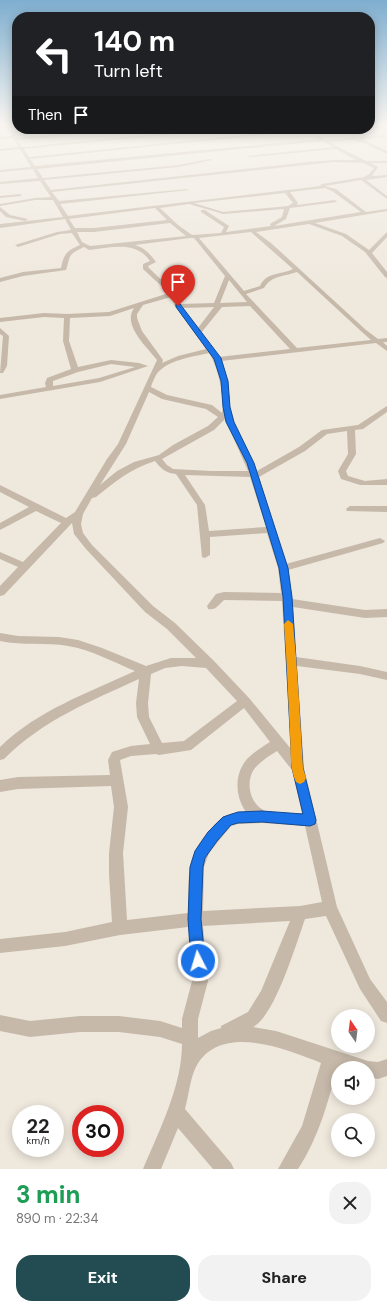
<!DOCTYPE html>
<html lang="en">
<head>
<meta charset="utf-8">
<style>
	body { margin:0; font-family:"DM Sans",sans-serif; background:#f2f2f2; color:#222; height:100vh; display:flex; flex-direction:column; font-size:15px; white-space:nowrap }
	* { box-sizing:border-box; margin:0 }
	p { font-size:13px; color:#767676 }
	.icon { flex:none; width:22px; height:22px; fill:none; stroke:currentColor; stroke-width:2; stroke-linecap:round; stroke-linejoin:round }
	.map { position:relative; height:1169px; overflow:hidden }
	.panel { display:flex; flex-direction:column; background:#fff; flex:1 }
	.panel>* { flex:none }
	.guide { position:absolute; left:12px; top:12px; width:363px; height:122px; border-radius:16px; box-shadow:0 2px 10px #0003; background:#202124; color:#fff; overflow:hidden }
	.needle { width:26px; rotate:346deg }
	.controls { position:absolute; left:331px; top:1009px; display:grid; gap:8px }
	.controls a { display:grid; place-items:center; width:44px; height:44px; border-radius:50%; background:#fff; box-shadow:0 2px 10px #0003; font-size:20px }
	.speed { position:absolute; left:12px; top:1105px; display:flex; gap:8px; font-size:20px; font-weight:700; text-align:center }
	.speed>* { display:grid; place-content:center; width:52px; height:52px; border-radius:50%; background:#fff; box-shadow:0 2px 10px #0003; line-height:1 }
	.speed small { font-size:10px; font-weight:400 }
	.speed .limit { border:6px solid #d22; background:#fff; color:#111 }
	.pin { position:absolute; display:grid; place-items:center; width:34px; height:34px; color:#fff; margin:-41px -17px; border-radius:50% 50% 50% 0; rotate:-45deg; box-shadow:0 0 4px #0007 }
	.pin .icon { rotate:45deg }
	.me { position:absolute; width:44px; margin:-22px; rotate:355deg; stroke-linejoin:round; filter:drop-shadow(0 0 3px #0008) }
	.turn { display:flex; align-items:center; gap:14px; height:84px; padding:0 16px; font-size:18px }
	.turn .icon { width:52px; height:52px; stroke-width:2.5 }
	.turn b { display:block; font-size:28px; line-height:34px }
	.then { display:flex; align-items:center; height:38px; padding:0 16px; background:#0003; gap:8px; font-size:15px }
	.round { display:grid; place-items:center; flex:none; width:42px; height:42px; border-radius:16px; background:#f2f2f2 }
	.overview { display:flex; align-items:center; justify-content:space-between; height:68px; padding:0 16px }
	h1 { font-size:24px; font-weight:800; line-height:30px; color:#1e9e55 }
	.action { display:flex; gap:8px; margin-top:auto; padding:8px 16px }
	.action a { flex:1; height:46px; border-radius:16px; background:#234c52; color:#fff; font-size:16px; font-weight:800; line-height:46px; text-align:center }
	.action a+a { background:#f2f2f2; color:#222 }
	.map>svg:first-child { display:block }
</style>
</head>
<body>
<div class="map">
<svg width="387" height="1169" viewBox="0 0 387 1169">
	<rect width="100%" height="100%" fill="#efe8dd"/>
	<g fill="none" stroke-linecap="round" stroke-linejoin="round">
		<g fill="#c6b9aa" fill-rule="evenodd">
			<path d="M6,125H10L17,138L126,129L18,140L22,147L212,129H226L24,149L29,157L305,129L308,130L30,159L35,166L319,139L316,137L318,136L326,140L387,135V137L329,142L366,161H387V163H371L378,167L372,176L387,175V177L366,180L387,196V199L361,180L325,186L336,189L366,212L387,209V211L315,223L346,234L369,250L387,232V237L372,253L387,272V278L385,277L365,252L342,236L309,224L256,232L271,243L366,330L378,339L387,338V342H383L387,346V351L376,343L221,361L228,381L230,407L234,422L257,471L299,447L322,430L358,425L387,406V412L363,429L355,430L356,454L346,471L348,476L365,481L387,479V485H360L341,479L338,471L348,454L347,431L327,434L305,451L259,477L286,564L380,538L385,541L383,543L288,570L292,599L365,610L387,609V617L365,618L293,607L296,657L360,666L387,672V680L360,674L297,666L304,768L337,907L370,979L387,1002V1023L381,1021L360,989L326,916L305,919C296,944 275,1016 253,1027L276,1031L368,1061L378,1062L387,1059V1076L378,1079L368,1077V1068H337C328,1103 318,1139 298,1169H278L302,1126L321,1063C286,1049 222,1023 197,1065C190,1077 189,1095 185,1109L231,1163L234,1169H213L178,1128L161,1169H143C159,1131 182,1086 182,1044L160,1037L119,1032H80L30,1037L0,1031V1015L30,1021L80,1016H119L160,1021L182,1028V1019L192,981L188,927L120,935L65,946L0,953V939L65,932L112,922L109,874V853L114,807L111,786L18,789L0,792V780L18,777L110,775L108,760L112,752L131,746L150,744L137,717L136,703L139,679C91,701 43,720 4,759L0,760V747C38,710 88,693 135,671C113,662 92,650 68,646C46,642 23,646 0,641V633L18,636L59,637L78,640L102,648L146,666L171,658H196L167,629L145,612L86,549L74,534L72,523L4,595L0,596V586L18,567L0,559V552L23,562L61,523L36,511L0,530V523L29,507L0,492V485L66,518L75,512L107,459L118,444L157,360C147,347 122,325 134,308L110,316L70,318L69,341L78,367L111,360L139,363L148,366L100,382L0,399V395L46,387L45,383L47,378L71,369L63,341L64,318L44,317L0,322V318L44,313L67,314L109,312L169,293L143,269V264L150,261C136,240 110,248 89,250L84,247C67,255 71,255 66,270L23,276L0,282V278L23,272L61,268C64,253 67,251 80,245L72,233L60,234L18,247L15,245L57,232L71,230L65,219L0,228V224L63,217L53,200H35L0,206V204L35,198L51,197L40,181L0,184V182L38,178L33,169L0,172V170L31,167L20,149L0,151V149L19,147L13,138L0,139V137L12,136ZM323,141L333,147L248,156L250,157L336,149L356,160H334L308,162L51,190L44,180L179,167L212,160L210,159L179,165L43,178L37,169ZM334,162L363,163L374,168L369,174L364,177L322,184L320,185L321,186L68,216L60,204L189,190L187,189L59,201L52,192ZM325,188L332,191L361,212L274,226L286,219L290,208L337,202L335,200L297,205L298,203L290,192ZM285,193L293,203L288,206L223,212L194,203ZM189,204L223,214L284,209L282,217L270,224L271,226L226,232L229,226L205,210H201V212L224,227L221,233L192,235L178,225L160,208ZM155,208L167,220L94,228H75L69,219ZM170,223L186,236L90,246L82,242L77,232H94ZM251,232L293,269C281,275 266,272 260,286L244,291L199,238ZM190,238H194L225,276L214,303L181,304L175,293L149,268L148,266L156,262C150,254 145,248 135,245ZM297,272L362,332L371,340L297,348L246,294L264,288C272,275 283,277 297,272ZM229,280L247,302L220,303ZM171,297L175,306L206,349L178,356L162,363L163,360L142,331L137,318V314L143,305ZM250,306L290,349L219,357L214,349L201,333L222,307ZM214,307L198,328L183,308ZM209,353C217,364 226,400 222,413L212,405L167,395L151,387C152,383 154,379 156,375C166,360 192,357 209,353ZM111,364L135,367L99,378L53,386V381L78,372ZM149,392L162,399L206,409L218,417L208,426L173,445L159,455L134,462L117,471L100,485L126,444ZM225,419L248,471H211L173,469L167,465L162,459L214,430ZM155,461C161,469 166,473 176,474L197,505L202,557L205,558L210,555V537L267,533L278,568L281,593L224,592L216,594L207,606L208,609C216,611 219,604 224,600L282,601L291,749L249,698L215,662L175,623L153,606L92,545L83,533L81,524L83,514L92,498L96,497C116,481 130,469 155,461ZM185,475L250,477L266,527L209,531L205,505ZM182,666L206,668L237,701L184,741L162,743L149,717L148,703L151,674L165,668ZM244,708L270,742C262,747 254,752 247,759C234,774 235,796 246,812C227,812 220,817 209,831C204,837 198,844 195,851C186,869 189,893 188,913L127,920L123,853L128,807L120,760L131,756L156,754L159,755L191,750ZM277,751L292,770L302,813C292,813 273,814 265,811C249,804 245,780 255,768C261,761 269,756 277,751ZM263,823L305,826L322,902L300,906L203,911L204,867L209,853L231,826L238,824ZM290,921L261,991L248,1012L221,1026V1028L211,1031L198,1038V1019L208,981L203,926Z"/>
			<polygon points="387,125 387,127 370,129 369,129 370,127"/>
			<polygon points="335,129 353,129 310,133 308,132"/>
			<polygon points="357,140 364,140 387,151 387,154 362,142 356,142"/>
			<polygon points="20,194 22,196 0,198 0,196"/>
			<polygon points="0,207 10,215 28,219 25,221 6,217 0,211"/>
			<polygon points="0,328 9,336 7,366 3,373 0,373 3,336 0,334"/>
			<polygon points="350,506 387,506 387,512 347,511 346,509"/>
		</g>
	</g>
	<linearGradient id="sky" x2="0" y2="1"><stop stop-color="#7eaecf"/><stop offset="0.43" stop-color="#f8f5f0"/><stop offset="1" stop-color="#f8f5f0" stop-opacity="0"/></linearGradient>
	<rect width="387" height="289" fill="url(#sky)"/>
	<polygon fill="#1a73e8" stroke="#114b97" points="176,304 180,304 221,358 228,381 230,407 234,422 254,463 288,568 292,597 303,768 316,820 315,824 310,826 262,822 238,823 231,825 217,841 205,858 203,867 201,919 205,961 203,966 198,968 193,966 191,961 188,919 190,867 195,851 208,832 223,817 238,812 262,811 303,814 292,768 283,597 279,568 247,463 226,422 223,407 221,381 214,359 176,307"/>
	<path fill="#f59e0b" d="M288,620L293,624C298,672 300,720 303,768L306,778L304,782L300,784L296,782C289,767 291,749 290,733C288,697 287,660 284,624Z"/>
</svg>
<div class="controls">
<a><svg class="needle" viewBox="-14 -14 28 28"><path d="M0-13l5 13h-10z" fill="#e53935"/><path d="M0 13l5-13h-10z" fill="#767676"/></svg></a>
<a><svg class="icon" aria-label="sound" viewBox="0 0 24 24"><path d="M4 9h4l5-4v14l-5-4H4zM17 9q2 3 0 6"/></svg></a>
<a><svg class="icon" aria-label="search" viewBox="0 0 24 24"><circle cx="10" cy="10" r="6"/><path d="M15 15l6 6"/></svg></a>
</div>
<div class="speed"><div>22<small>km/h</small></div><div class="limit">30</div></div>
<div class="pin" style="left:178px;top:306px;background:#d93025"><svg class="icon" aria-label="arrive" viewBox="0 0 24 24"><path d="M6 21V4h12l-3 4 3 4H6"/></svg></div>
<svg class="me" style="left:198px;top:961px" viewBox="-20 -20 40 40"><circle r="17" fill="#1a73e8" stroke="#fff" stroke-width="3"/><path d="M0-11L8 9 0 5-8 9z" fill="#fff"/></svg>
<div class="guide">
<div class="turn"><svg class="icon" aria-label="left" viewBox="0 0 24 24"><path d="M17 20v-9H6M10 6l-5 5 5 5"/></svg><div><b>140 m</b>Turn left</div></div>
<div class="then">Then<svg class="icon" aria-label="arrive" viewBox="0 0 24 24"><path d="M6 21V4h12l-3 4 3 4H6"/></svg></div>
</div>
</div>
<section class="panel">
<div class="overview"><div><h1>3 min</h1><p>890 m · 22:34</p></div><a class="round"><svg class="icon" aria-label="close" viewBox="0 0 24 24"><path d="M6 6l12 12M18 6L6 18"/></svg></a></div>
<div class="action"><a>Exit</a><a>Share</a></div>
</section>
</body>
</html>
